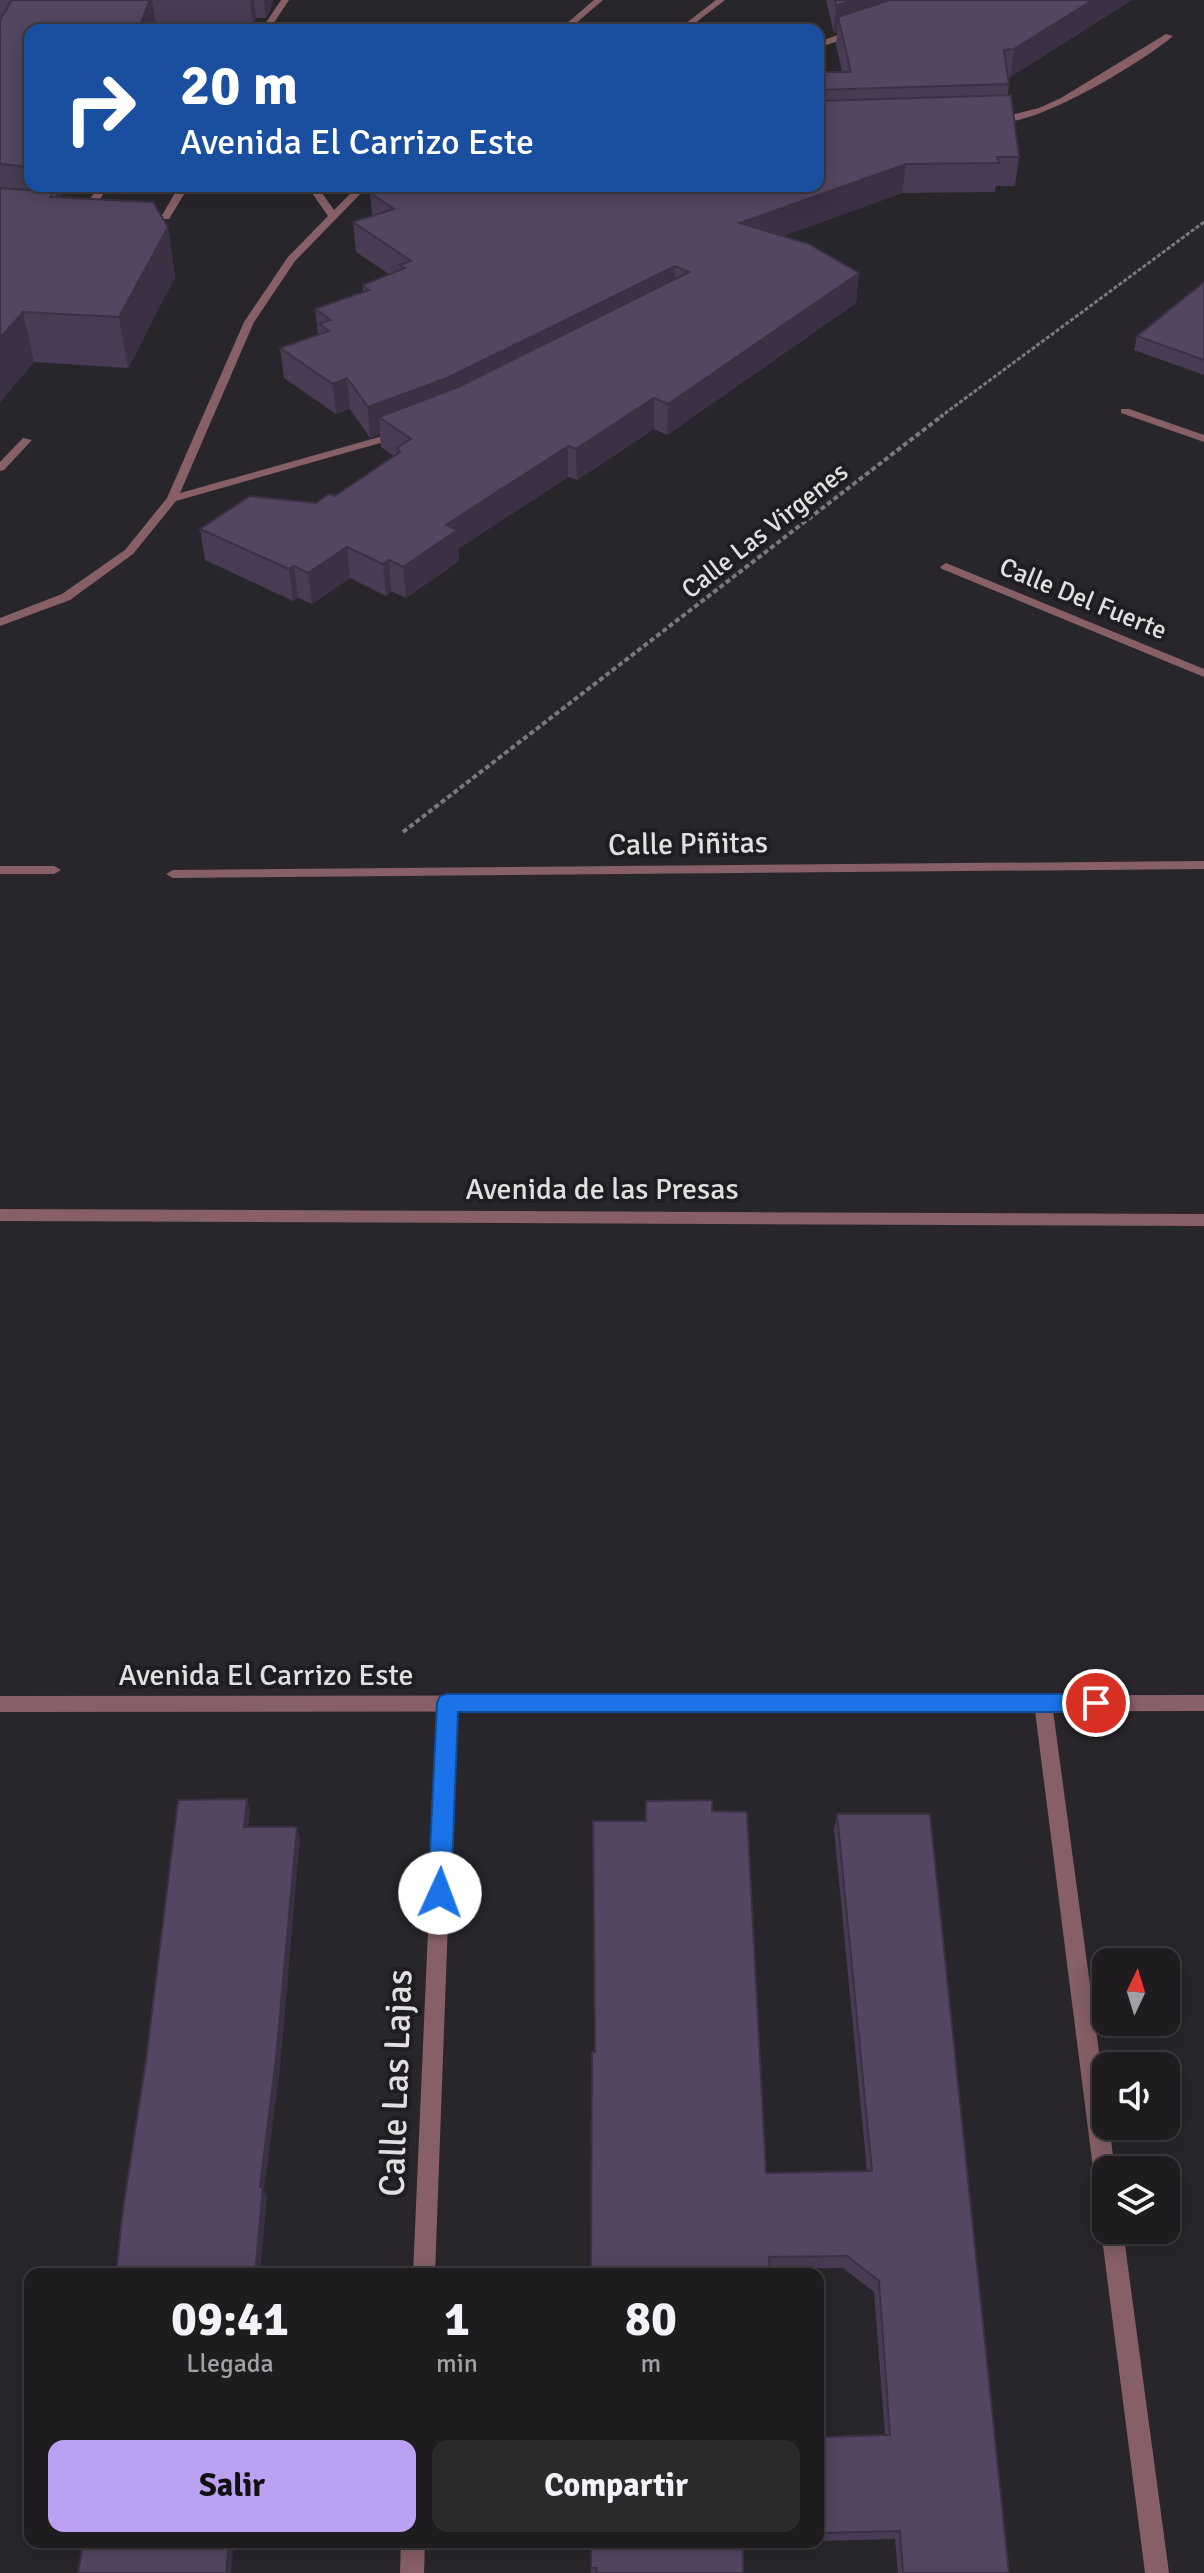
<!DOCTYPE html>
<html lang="es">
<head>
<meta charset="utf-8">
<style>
	body { margin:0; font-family:Signika,sans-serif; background:#2c292d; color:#f1f3f6; height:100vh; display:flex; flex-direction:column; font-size:30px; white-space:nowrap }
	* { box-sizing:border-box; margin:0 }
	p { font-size:26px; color:#a1a1a5 }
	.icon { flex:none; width:44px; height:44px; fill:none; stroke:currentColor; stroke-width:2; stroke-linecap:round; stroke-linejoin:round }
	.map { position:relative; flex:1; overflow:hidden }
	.details { position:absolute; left:24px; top:2268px; width:800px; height:280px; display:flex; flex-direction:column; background:#1f1c20; border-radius:16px; box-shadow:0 4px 20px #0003,0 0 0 2px #3c3a3e }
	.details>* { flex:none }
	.banner { position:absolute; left:24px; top:24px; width:800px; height:168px; border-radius:16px; box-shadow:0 4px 20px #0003,0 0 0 2px #3c3a3e; background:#1a4fa0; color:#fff; overflow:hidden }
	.needle { width:52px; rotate:4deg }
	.buttons { position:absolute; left:1092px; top:1948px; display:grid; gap:16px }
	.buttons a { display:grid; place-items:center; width:88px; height:88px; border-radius:16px; background:#1f1c20; box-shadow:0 4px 20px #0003,0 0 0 2px #3c3a3e; font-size:40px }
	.pin { position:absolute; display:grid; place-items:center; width:68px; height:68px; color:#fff; margin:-34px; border:4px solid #fff; border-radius:50%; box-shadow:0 2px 8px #0007 }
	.me { position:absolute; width:88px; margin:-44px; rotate:2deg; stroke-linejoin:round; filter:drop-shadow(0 0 6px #0008) }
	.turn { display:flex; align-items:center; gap:28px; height:168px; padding:0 24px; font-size:36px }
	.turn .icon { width:104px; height:104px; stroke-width:2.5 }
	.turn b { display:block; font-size:56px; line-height:68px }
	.eta { display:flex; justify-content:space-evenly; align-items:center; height:136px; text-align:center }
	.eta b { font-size:48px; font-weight:700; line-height:56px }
	.button { display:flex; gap:16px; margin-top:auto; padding:16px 24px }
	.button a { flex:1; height:92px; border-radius:16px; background:#bca0f2; color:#111; font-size:32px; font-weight:700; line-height:92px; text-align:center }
	.button a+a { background:#2c292d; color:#f1f3f6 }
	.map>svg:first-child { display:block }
</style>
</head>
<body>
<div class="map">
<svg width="1204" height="2573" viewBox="0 0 1204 2573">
	<rect width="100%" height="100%" fill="#29262b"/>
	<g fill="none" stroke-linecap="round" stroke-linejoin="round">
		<polyline stroke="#7b797d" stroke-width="3" stroke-dasharray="4 2" stroke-linecap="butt" points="940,417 1204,222"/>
		<polyline stroke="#7b797d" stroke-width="4" stroke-dasharray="5 3" stroke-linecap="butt" points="403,832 943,415"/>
		<g fill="#866066" fill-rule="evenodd">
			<polygon points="281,0 289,0 269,30 261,30"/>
			<polygon points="594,0 603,0 568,30 559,30"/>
			<polygon points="716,0 725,0 686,30 677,30"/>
			<polygon points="858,28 862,31 861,33 818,48 818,42"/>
			<path d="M1166,34L1173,36C1147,59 1023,136 991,120L1039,108L1061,98Z"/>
			<polygon points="99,186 109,186 92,210 86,210 84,208"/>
			<polygon points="179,186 189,186 169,219 163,219 161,217"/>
			<polygon points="307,186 317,186 334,210 358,186 368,186 295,261 254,322 180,493 397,432 405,432 405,436 176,501 133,554 70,600 0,626 0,618 62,594 125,550 167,498 244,322 288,257 328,216"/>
			<polygon points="1121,409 1129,409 1204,435 1204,442 1121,413"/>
			<polygon points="23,438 32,440 4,470 0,471 0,462"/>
			<polygon points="946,563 1204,669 1204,677 942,569 940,567"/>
			<polygon points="1204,861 1204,869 173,878 166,874 173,870"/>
			<polygon points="0,866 54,866 61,870 54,874 0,874"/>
			<polygon points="0,1209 1204,1214 1204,1226 0,1221"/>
			<polygon points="447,1695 454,1697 456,1703 435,2274 413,2274 438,1703 440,1697"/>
			<polygon points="1043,1695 1050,1697 1052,1703 1106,2104 1106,2126 1109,2126 1115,2170 1106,2170 1106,2195 1098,2192 1095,2184 1034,1703 1036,1697"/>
			<polygon points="1104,2222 1106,2230 1123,2230 1169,2573 1145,2573 1101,2230"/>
			<polygon points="401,2542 425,2542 424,2573 400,2573"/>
		</g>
		<polygon fill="#866066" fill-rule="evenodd" points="1204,1695 1204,1711 0,1712 0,1696"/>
	</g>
	<g fill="#483b53">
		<polygon points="0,0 273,0 270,11 266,18 256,18 253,25 156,24 30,30 30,186 69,186 59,197 168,227 175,277 128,368 34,362 0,402"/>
		<polygon points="826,0 1132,0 1010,77 1008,78 1009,84 1008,95 1019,157 1015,186 996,186 995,192 902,193 783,236 859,273 856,303 667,435 654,429 577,480 568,477 458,549 459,561 406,598 391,591 386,596 350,578 312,604 298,598 293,601 205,560 200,529 316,503 335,496 393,456 381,447 380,434 370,438 350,409 336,414 284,378 280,348 318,335 315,309 363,292 363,285 389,274 356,252 353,222 372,216 370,193 818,186 818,72 842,72 836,45 837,32 834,33"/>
		<polygon points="1204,282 1204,375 1134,350 1137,336"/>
		<polygon points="712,1811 766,2173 867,2171 834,1830 837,1814 1009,2573 898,2573 895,2539 818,2541 818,2437 885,2435 874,2292 843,2268 769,2269 645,1821"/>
		<polygon points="591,2542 768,2542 743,2543 743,2573 591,2573"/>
	</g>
	<g fill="#3b3044">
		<polygon points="150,0 152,0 156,24 153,30 138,30"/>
		<polygon points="250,0 254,0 256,18 253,25"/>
		<polygon points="264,0 273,0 270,11 266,18"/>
		<polygon points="853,0 920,0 838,17 837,32 834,33 836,6"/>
		<polygon points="1093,0 1132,0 1010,77 1014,49"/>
		<polygon points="906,164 902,193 739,252 740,223"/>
		<polygon points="54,186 69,186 57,200"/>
		<polygon points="168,227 175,277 128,368 119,317"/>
		<polygon points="675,266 675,296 449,408 379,417 380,434 370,438 368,407"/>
		<polygon points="859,273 856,303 667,435 668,404"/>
		<polygon points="23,312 34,362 0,402 0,338"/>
		<polygon points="347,378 350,409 336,414 333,384"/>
		<polygon points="654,398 654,429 577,480 576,449"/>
		<polygon points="568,446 568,477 458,549 459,561 406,598 403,567 446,525"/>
		<polygon points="347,547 350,578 312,604 308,573"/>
		<polygon points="389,560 391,591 386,596 383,564"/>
		<polygon points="294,566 298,598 293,601 289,569"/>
		<polygon points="247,1799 250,1811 247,1840 244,1827"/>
		<polygon points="297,1827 300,1839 280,2069 264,2190 267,2196 260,2274 255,2274 260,2187"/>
		<polygon points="229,2542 234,2542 231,2573 226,2573"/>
	</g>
	<g fill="#544561" stroke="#3b3044" stroke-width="2">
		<polygon points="12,0 150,0 138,30 30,30 30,167 0,164 0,20"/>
		<polygon points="835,0 853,0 836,6"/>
		<polygon points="890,0 1093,0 1014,49 1004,50 1009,84 818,90 818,72 851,72 838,17"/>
		<polygon points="818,91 820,101 1011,95 1019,157 997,157 999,163 906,164 740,223 809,244 859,273 668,404 654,398 576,449 568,446 446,525 457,530 403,567 389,560 383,564 347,547 308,573 294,566 289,569 200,529 250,496 316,503 329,494 335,496 400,452 397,448 411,439 379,417 458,387 689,272 675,266 447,378 368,407 347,378 333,384 280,348 329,331 319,324 331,320 315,309 369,290 363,285 405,268 400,265 411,261 353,222 394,209 370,193 379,186 818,186"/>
		<polygon points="0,188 53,192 50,197 153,202 168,227 119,317 23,312 0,338"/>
		<polygon points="1204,282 1204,360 1137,336"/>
		<polygon points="247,1799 244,1827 297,1827 276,2058 260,2187 263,2187 255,2274 116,2274 123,2209 146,2060 178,1800"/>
		<polygon points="712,1800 712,1811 747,1812 766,2173 872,2171 837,1814 930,1814 1009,2573 903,2573 900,2531 818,2533 818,2437 890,2435 879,2281 847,2256 769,2257 770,2274 591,2274 592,2052 595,2052 593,1821 646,1821 646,1801"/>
		<polygon points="83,2542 229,2542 226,2573 78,2573"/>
		<polygon points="591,2542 743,2542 743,2573 596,2573 597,2568 591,2568"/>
	</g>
	<polygon fill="#1a73e8" stroke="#114b97" stroke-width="2" points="447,1694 1096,1694 1104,1696 1107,1703 1104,1710 1096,1712 458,1712 451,1893 447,1901 440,1904 432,1901 428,1893 437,1703 440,1696"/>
	<g text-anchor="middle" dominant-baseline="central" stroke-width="8" stroke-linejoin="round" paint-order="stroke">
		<g font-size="26" fill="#e0dfe2" stroke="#1f1d21">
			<text transform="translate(765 531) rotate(-38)">Calle Las Virgenes</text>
			<text transform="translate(1083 599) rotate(22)">Calle Del Fuerte</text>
		</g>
		<g font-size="30" fill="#e0dfe2" stroke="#1f1d21">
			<text transform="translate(688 844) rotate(-1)">Calle Piñitas</text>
			<text x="602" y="1189">Avenida de las Presas</text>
			<text x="266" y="1675">Avenida El Carrizo Este</text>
		</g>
		<g font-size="36" fill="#e0dfe2" stroke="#1f1d21">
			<text transform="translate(396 2083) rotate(-88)">Calle Las Lajas</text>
		</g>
	</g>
</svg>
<div class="buttons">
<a><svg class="needle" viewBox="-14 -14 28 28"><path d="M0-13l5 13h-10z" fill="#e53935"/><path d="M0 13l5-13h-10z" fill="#a1a1a5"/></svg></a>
<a><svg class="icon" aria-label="sound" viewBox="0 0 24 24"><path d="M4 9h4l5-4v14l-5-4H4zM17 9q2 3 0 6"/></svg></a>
<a><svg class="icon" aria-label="layers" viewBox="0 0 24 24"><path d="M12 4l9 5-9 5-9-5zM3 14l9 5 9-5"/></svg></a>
</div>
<div class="pin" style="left:1096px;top:1703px;background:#d93025"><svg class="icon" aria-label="arrive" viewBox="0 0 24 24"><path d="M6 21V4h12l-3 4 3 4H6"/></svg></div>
<svg class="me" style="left:440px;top:1893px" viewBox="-20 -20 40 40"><circle r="19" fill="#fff"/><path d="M0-13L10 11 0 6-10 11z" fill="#1a73e8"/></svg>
<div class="banner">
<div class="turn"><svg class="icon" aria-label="right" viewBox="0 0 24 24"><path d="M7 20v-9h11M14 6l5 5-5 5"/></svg><div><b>20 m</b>Avenida El Carrizo Este</div></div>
</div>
<section class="details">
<div class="eta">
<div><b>09:41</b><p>Llegada</p></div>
<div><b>1</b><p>min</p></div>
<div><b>80</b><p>m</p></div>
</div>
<div class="button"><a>Salir</a><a>Compartir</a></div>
</section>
</div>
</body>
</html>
